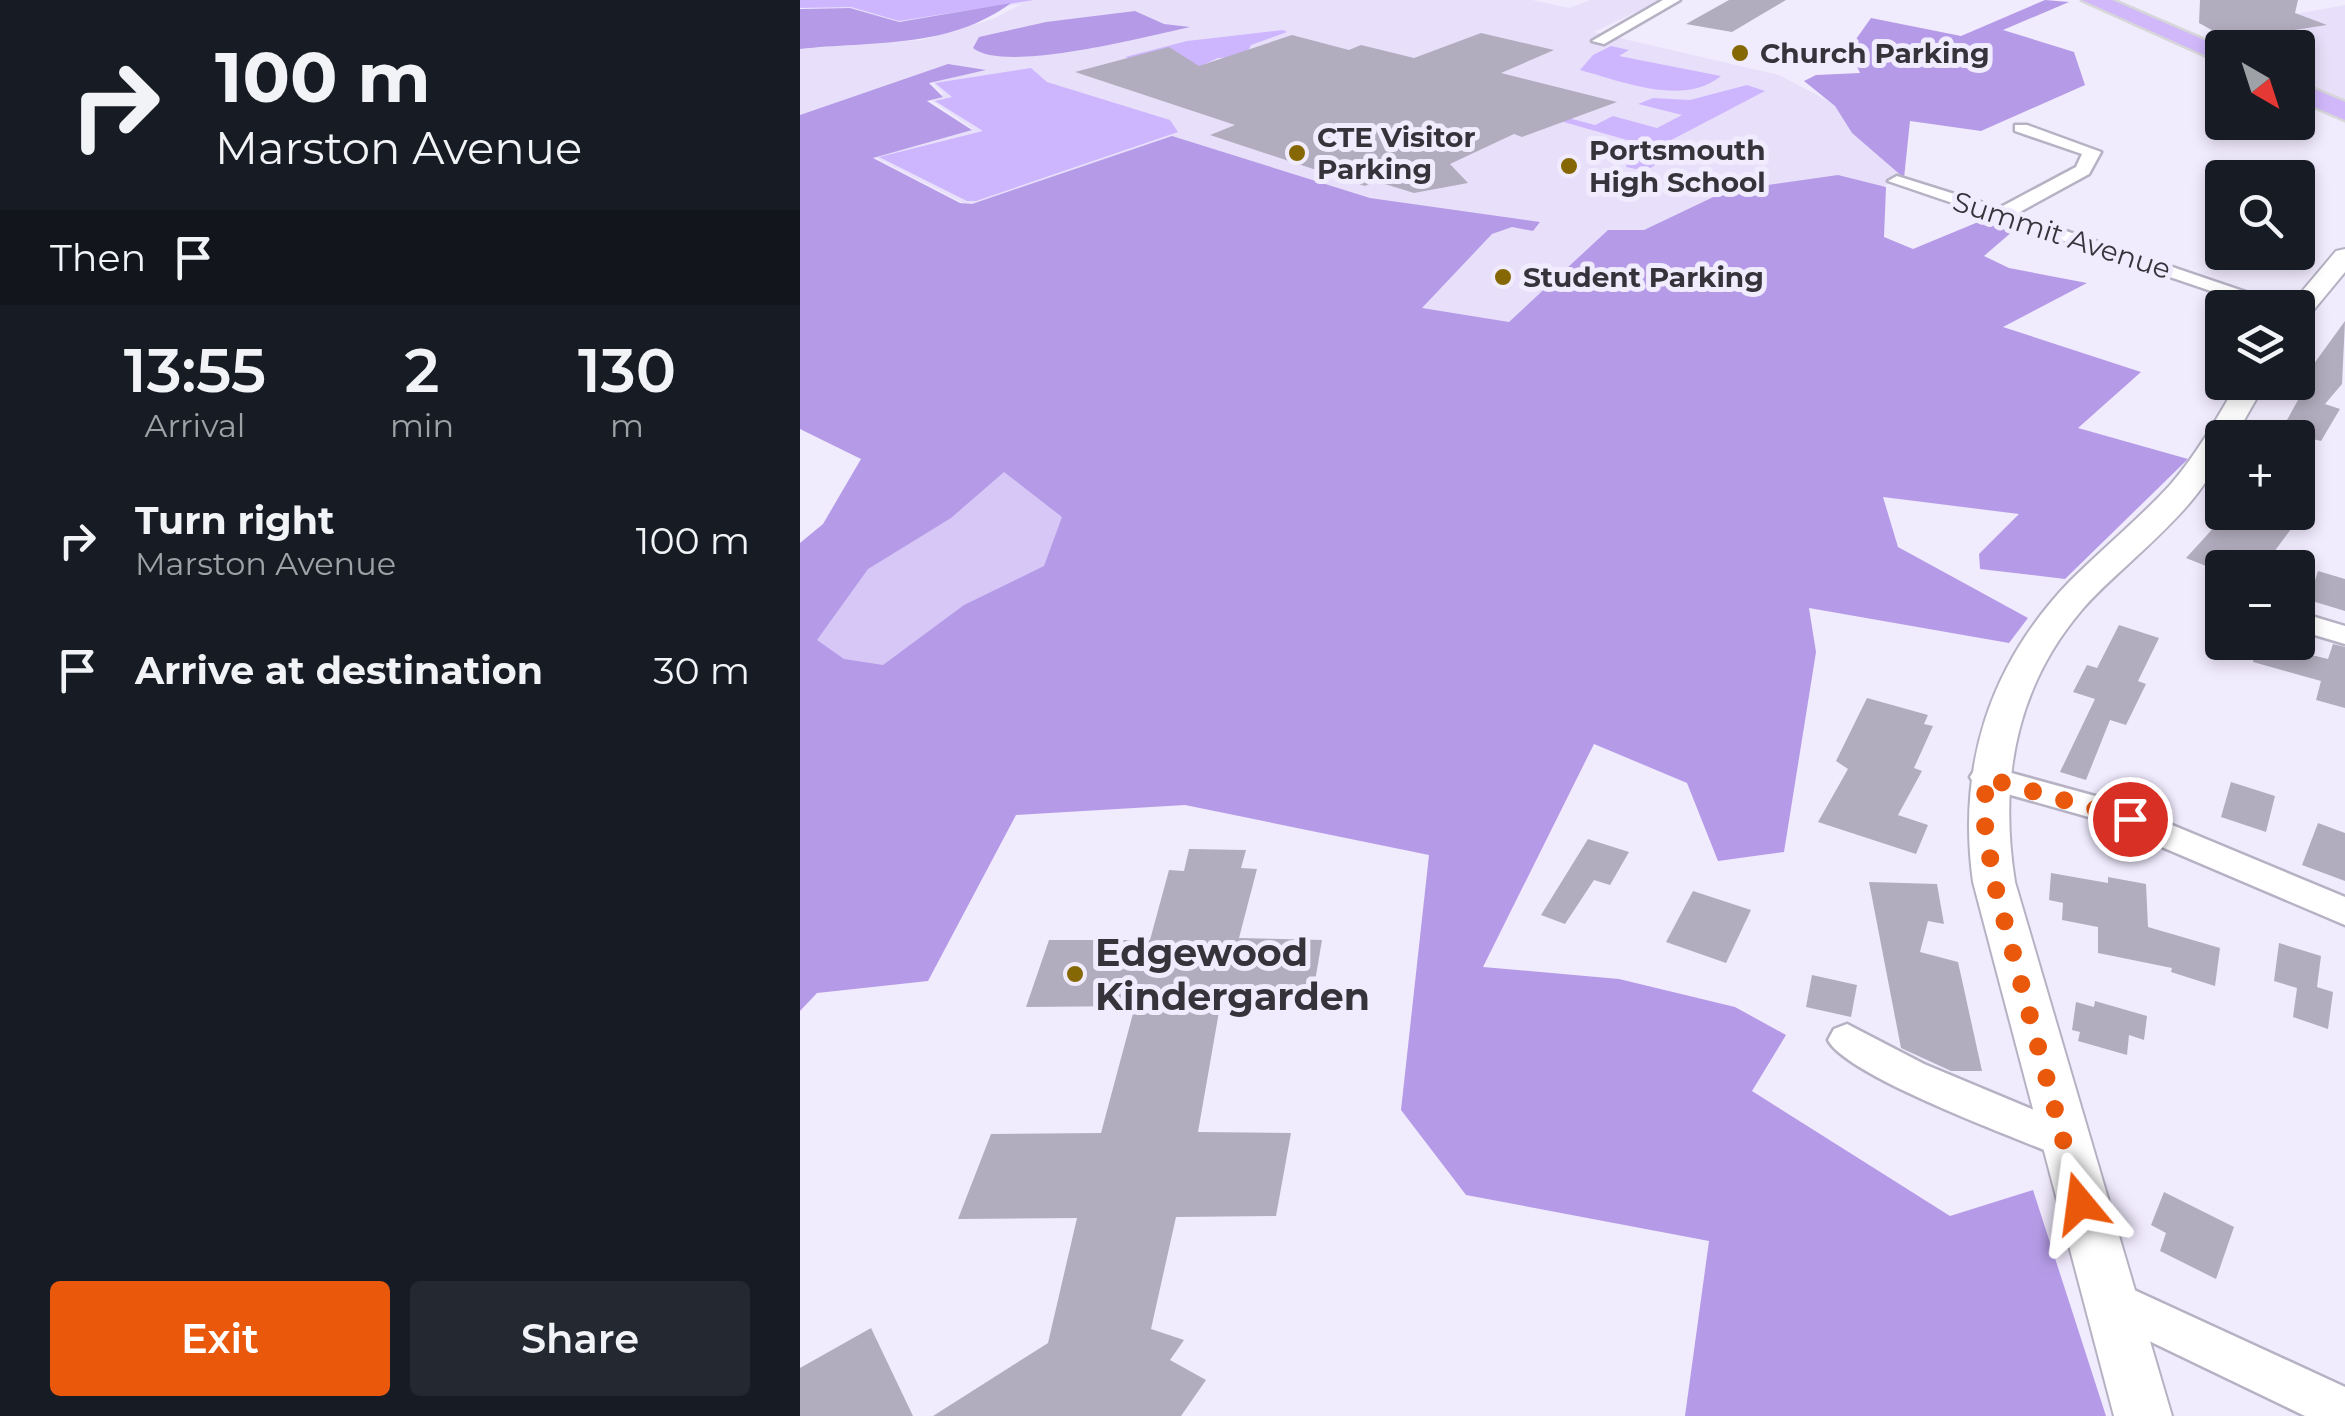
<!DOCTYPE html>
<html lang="en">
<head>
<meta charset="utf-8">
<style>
	body { margin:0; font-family:Montserrat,sans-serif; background:#242831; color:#f1f3f6; height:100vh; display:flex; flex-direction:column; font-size:38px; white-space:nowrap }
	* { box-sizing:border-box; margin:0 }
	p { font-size:32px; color:#9ea1a6 }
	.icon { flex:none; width:55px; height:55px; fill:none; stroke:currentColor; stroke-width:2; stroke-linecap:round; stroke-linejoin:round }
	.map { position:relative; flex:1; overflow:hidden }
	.sheet { display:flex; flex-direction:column; background:#171b24; width:800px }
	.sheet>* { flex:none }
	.banner { background:#171b24; color:#f1f3f6; overflow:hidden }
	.needle { width:65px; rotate:141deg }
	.buttons { position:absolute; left:1405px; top:30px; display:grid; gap:20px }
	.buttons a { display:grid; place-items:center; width:110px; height:110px; border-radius:10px; background:#171b24; box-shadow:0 5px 15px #0003; font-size:50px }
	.pin { position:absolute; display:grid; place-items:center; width:85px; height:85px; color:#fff; margin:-42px; border:5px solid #fff; border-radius:50%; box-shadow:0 2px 10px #0007 }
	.me { position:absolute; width:110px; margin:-55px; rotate:344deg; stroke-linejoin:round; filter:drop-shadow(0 0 8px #0008) }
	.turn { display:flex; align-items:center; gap:35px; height:210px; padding:0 50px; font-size:45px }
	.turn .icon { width:130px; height:130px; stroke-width:2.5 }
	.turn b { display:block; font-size:70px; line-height:85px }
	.then { display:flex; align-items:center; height:95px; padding:0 50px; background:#0003; gap:20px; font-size:38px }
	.eta { display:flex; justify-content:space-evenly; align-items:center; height:170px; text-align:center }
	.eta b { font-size:60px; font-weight:600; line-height:70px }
	.cta { display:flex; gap:20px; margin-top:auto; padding:20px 50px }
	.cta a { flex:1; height:115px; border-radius:10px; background:#ea580c; color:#fff; font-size:40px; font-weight:600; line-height:115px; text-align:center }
	.cta a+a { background:#242831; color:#f1f3f6 }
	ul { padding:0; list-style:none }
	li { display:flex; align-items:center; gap:30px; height:130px; padding:0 50px }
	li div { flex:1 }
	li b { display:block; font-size:38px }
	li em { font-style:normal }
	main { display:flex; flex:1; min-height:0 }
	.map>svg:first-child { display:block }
</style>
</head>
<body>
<main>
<section class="sheet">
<div class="banner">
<div class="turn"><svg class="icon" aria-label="right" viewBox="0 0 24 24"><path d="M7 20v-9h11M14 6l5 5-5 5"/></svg><div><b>100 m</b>Marston Avenue</div></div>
<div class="then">Then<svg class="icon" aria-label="arrive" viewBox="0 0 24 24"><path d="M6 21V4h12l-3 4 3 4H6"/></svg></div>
</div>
<div class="eta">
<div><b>13:55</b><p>Arrival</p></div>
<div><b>2</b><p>min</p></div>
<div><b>130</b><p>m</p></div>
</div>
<ul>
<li><svg class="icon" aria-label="right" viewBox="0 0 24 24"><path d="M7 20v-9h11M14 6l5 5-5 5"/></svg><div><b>Turn right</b><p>Marston Avenue</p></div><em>100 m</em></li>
<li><svg class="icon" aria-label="arrive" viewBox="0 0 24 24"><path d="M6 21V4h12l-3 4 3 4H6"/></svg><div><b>Arrive at destination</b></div><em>30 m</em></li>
</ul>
<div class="cta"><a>Exit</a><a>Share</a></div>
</section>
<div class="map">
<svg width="1545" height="1416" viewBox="0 0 1545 1416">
	<rect width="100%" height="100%" fill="#f1ebfe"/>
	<g fill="#e8e0fa">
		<polygon points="0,0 732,0 770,8 790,0 861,0 794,32 979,75 1034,104 1052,133 1104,178 716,328 611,309 171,207 68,154 173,129 131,100 143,94 133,83 114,78 0,115 0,49 122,40 193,19 222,4 96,22 49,8 0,8"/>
		<polygon points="1545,5 1545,104 1498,82 1498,48 1420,46 1476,34 1452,22"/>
	</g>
	<g fill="#ceb6ff">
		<polygon points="0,0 234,0 99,21 51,7 0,8"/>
		<polygon points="483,30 487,32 451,45 445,57 418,58 384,74 325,57 387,41"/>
		<path d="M811,46L829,50L819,56L921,76C883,107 821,81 780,70L793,55Z"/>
		<polygon points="231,68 247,82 370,120 378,132 176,201 167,201 79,157 183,131 135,101 152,97 135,83"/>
		<polygon points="947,85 965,91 839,157 858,163 846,171 826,167 833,146 827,140 753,119 761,116 795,125 813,116 857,128 882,115 838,104 853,98 890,100"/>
	</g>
	<g fill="#b59be7">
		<polygon points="1245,0 1269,2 1203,30 1274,52 1285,85 1181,131 1110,121 1104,178 1052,133 1035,106 1004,81 1016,75 1060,73 1049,49 1071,18 1161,36"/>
		<path d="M211,3C149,49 73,41 0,49V9L50,8L99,22Z"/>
		<path d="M335,11L364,24L390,27C348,36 205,74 173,48L179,37L246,22Z"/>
		<polygon points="148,64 186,70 129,83 143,97 127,101 172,130 73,158 160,203 172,204 372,136 570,198 740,222 733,231 712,227 692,234 622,308 709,322 808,230 844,230 926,191 1038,175 1086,187 1084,237 1113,249 1183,220 1213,231 1184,256 1209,268 1287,283 1203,327 1341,372 1278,428 1388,459 1265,579 1180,569 1179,554 1219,514 1083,497 1098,547 1228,618 1209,643 1009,608 1016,652 984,852 918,861 887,783 794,744 683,967 819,979 935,1007 986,1035 952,1091 1150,1216 1233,1190 1306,1416 885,1416 909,1241 666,1195 601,1110 629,855 385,805 216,815 128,981 17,993 0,1011 0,543 23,524 61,459 0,429 0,115"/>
	</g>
	<polygon fill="#d6c7f6" points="204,472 262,517 244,566 164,605 83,665 44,659 17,640 68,569 151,518"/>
	<g fill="#b2adbe">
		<polygon points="929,0 986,0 932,32 886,24"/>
		<polygon points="1400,0 1498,0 1495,13 1527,25 1430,40 1399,23"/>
		<polygon points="681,33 754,50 701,73 817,102 722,137 714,134 650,164 668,183 614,193 575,181 565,186 410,135 435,125 275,72 369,47 399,66 492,35 549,50 561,45 614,58"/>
		<polygon points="1545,321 1542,384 1525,404 1540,409 1521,441 1500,436 1477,438 1503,391 1507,364 1513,365"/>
		<polygon points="1428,512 1445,512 1491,529 1474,552 1468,550 1450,568 1430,562 1421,572 1386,558"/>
		<polygon points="1518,571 1545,579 1545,611 1509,600"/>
		<polygon points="1319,625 1359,638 1338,681 1346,684 1326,725 1310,720 1286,780 1260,772 1295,699 1273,692 1287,665 1297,668"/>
		<polygon points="1458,642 1528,659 1533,644 1545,647 1545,708 1516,700 1521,681 1453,662"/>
		<polygon points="1067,698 1128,715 1124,724 1133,726 1114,768 1122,771 1098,815 1128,825 1116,854 1018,822 1048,769 1036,761"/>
		<polygon points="1431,782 1475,796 1466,832 1421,817"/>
		<polygon points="1518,823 1545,833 1545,881 1502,865"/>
		<polygon points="788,839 829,852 810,885 794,880 765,924 741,915"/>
		<polygon points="389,849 446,850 441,868 457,869 439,938 522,940 511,1005 420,1006 398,1132 491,1133 476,1216 376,1217 351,1329 384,1340 370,1360 406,1380 381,1416 133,1416 248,1343 277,1218 158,1219 191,1134 301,1133 335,1006 226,1007 249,940 350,940 369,870 384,871"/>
		<polygon points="1251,873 1308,883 1308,877 1346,884 1348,927 1420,948 1415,986 1371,972 1372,968 1298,953 1298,927 1262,920 1263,903 1249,900"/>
		<polygon points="1069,882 1137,884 1144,924 1128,921 1120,952 1158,962 1182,1071 1151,1071 1101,1048"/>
		<polygon points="893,891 951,910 926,963 866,942"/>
		<polygon points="1479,943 1521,956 1517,987 1533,992 1528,1029 1493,1017 1497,988 1474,981"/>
		<polygon points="1012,975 1057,985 1051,1017 1006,1007"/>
		<polygon points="1295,1001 1347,1016 1344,1040 1329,1035 1327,1055 1278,1041 1280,1032 1272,1030 1276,1002 1294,1007"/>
		<polygon points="1364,1192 1434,1227 1416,1279 1360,1251 1366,1233 1351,1225"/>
		<polygon points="71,1328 113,1416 0,1416 0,1368"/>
	</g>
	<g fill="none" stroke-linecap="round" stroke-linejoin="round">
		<defs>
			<g id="minor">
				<polygon points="863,0 880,0 804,44 792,41"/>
				<polygon points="1215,125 1227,125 1301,152 1289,174 1216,214 1493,308 1461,308 1088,181 1097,176 1199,208 1276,167 1282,154 1215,131"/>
				<polygon points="1498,612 1545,626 1545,644 1498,630"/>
				<polygon points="1186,766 1317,802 1545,897 1545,925 1296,819 1175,785 1170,777 1175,769"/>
				<path d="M1047,1024L1124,1064L1277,1128L1283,1140L1277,1152L1263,1158L1249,1152C1206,1134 1046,1075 1028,1040L1034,1029Z"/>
				<polygon points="1308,1278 1545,1387 1545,1416 1505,1416 1293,1314 1286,1299 1293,1284"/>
			</g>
			<g id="tertiary">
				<polygon points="1545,249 1545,272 1507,318 1498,320 1498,308 1488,308 1536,251"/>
				<path d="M1438,382H1466L1434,438H1422C1422,495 1317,567 1281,611C1215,689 1199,783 1215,882L1372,1416H1314L1173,882C1157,767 1189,665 1270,581C1303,548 1339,519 1370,485C1397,454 1417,418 1438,382Z"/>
			</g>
			<g id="primary">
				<polygon points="1282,0 1312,0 1423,48 1422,63"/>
				<polygon points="1498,82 1545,102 1545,120 1498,100"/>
			</g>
		</defs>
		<use href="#minor" stroke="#b6b1c3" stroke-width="5"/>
		<use href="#tertiary" stroke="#b6b1c3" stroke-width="4"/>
		<use href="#primary" stroke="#d7d6d8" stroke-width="5"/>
		<use href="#minor" fill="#fff" fill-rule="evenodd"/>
		<use href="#tertiary" fill="#fff" fill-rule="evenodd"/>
		<use href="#primary" fill="#d1b8fb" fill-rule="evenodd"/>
	</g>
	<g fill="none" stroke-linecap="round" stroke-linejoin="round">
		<polyline stroke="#ea580c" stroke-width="18" stroke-dasharray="0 32.4" points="1280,1203 1194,882 1184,819 1186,778 1330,819"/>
	</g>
	<g fill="#856803" stroke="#f1ebfe" stroke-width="4">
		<circle cx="940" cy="53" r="10"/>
		<circle cx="497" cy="153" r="10"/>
		<circle cx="769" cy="166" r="10"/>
		<circle cx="703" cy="277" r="10"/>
		<circle cx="275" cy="974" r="10"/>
	</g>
	<g text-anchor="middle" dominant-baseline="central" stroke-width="10" stroke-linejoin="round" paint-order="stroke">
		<g font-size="28" font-weight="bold" fill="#36333b" stroke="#f1ebfe" text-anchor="start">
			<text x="960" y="53">Church Parking</text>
			<text x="517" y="137">CTE Visitor<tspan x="517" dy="32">Parking</tspan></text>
			<text x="789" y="150">Portsmouth<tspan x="789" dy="32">High School</tspan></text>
			<text x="723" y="277">Student Parking</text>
		</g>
		<g font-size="28" fill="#36333b" stroke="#f1ebfe">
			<text transform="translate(1262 235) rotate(18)">Summit Avenue</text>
		</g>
		<g font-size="38" font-weight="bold" fill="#36333b" stroke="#f1ebfe" text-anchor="start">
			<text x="295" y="952">Edgewood<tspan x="295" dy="44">Kindergarden</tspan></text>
		</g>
	</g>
</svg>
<div class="buttons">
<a><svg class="needle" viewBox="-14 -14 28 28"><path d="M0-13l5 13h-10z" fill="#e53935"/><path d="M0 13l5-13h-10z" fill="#9ea1a6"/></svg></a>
<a><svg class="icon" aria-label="search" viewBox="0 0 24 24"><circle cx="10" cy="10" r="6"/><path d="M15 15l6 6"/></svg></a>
<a><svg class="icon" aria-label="layers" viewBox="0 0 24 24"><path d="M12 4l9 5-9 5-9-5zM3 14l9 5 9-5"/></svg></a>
<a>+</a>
<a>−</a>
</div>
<div class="pin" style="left:1330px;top:819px;background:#d93025"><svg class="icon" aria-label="arrive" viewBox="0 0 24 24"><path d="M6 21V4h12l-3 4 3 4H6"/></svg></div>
<svg class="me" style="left:1280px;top:1203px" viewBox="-20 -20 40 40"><path d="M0-17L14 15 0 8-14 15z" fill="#ea580c" stroke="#fff" stroke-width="4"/></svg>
</div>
</main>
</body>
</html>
